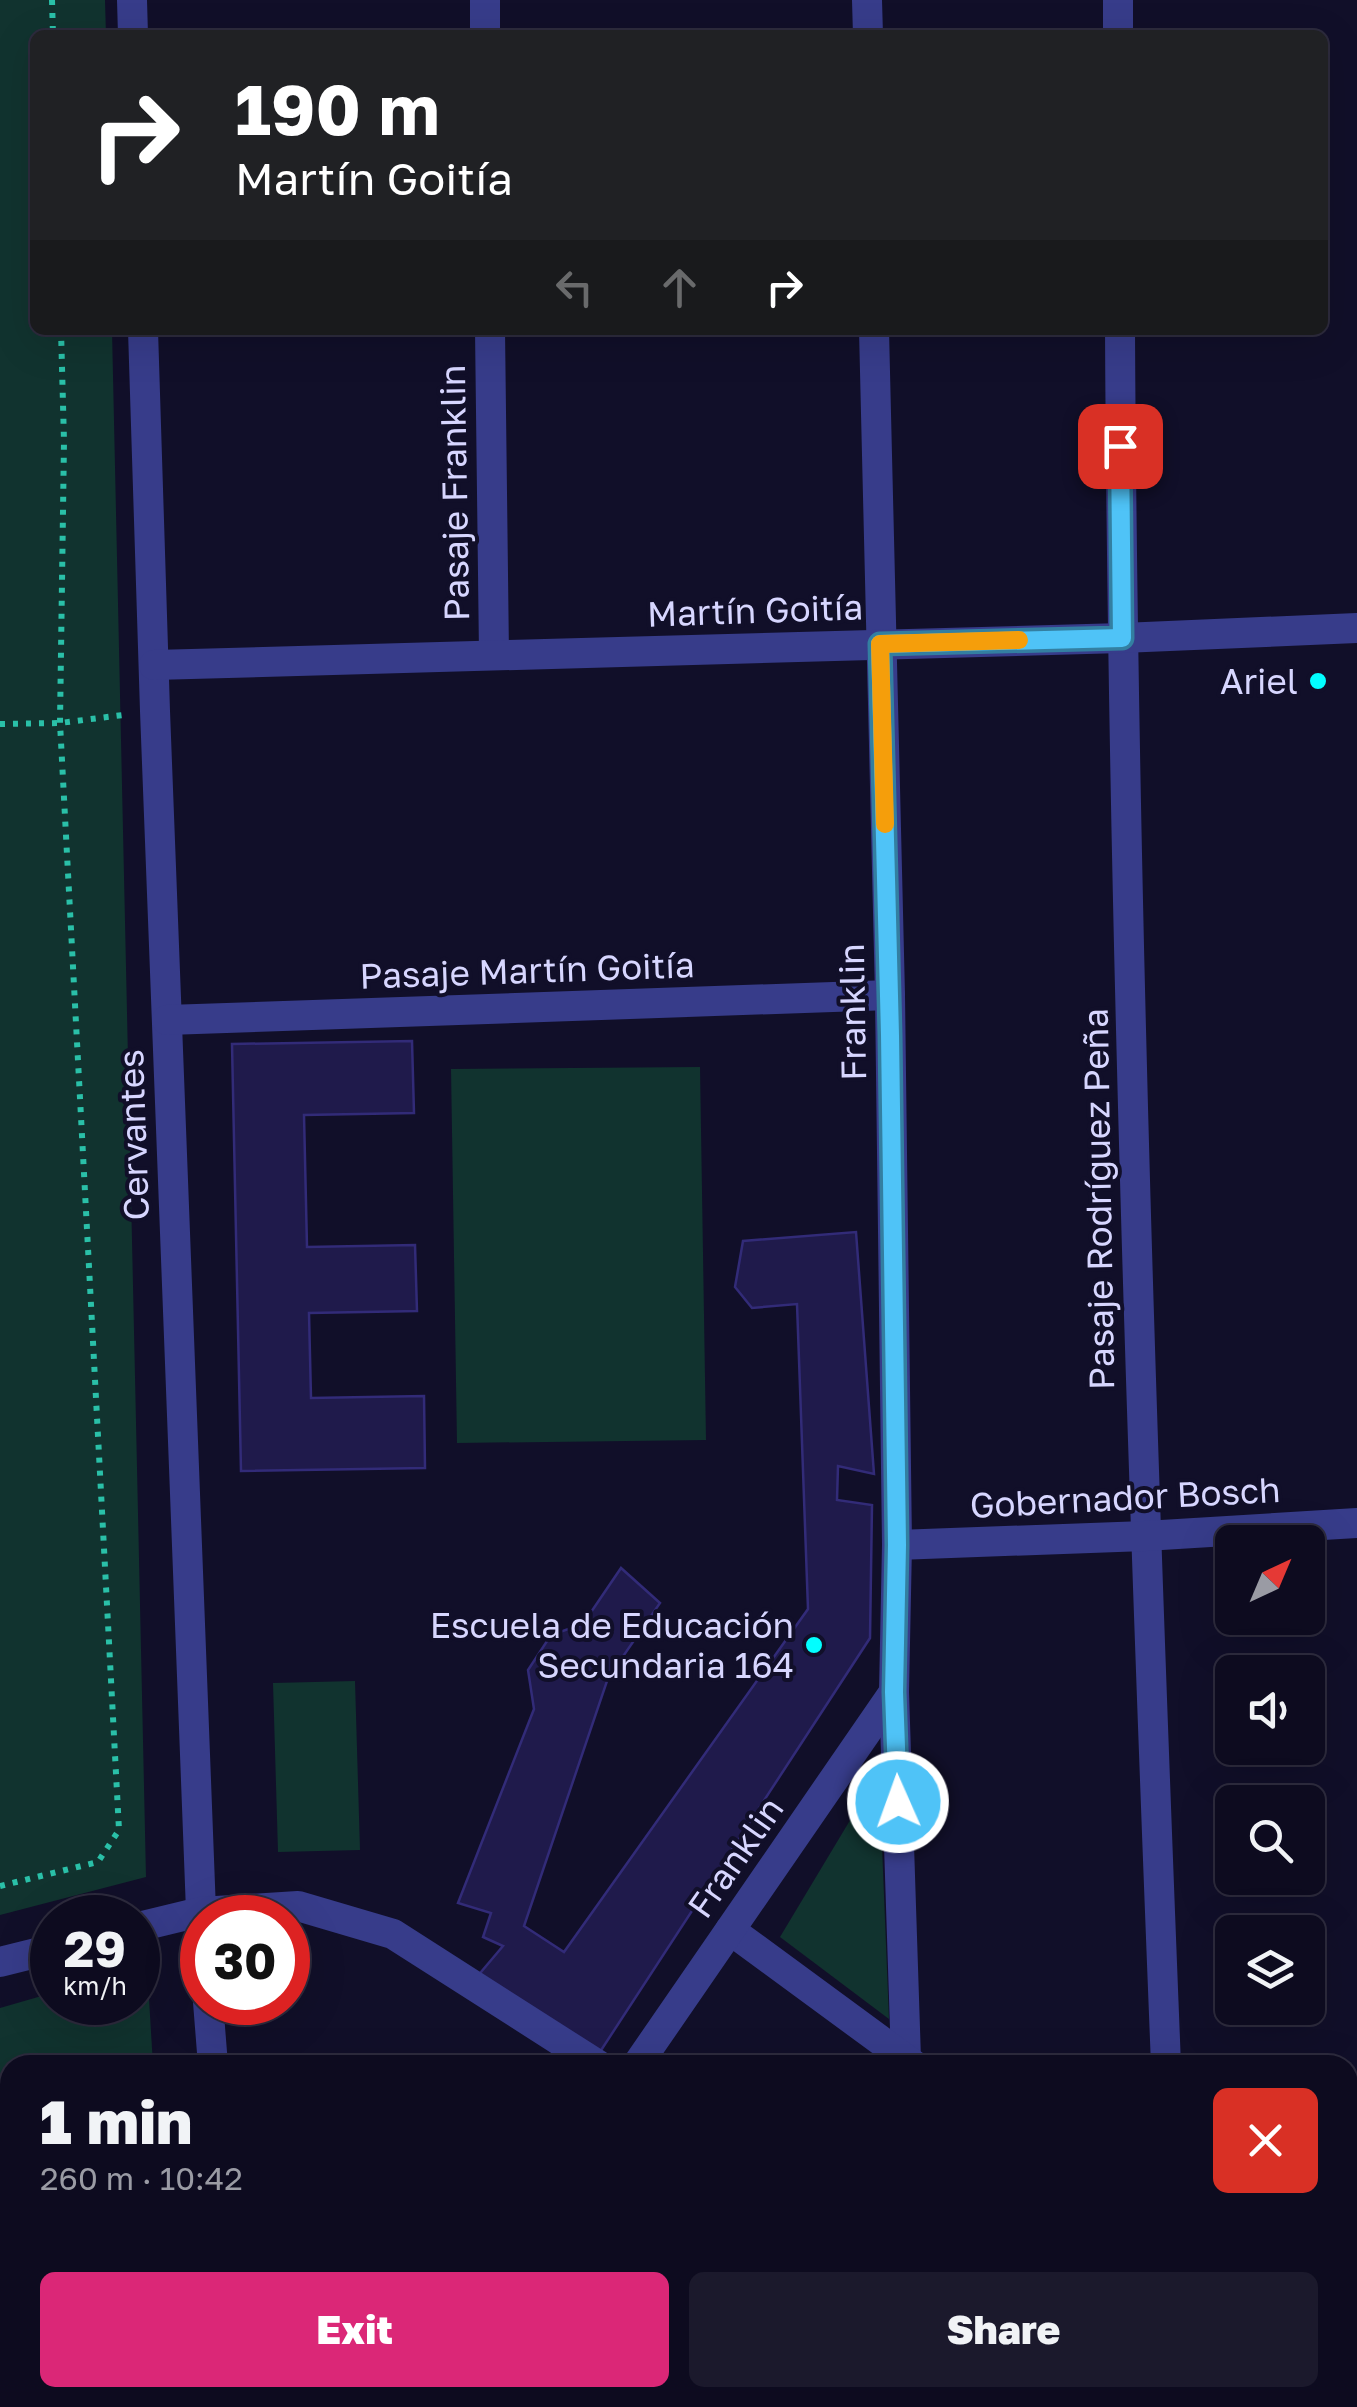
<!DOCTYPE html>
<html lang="en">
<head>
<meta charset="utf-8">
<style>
	body { margin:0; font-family:"Golos Text",sans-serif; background:#1b192c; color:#f1f3f6; height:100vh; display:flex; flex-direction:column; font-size:38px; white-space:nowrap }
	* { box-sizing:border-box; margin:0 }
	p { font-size:32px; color:#9a9ba4 }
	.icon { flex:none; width:55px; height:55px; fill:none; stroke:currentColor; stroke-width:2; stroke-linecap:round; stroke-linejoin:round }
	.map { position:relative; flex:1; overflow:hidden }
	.side { position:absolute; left:0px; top:2055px; width:1358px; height:352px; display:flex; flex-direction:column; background:#0d0b1f; border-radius:30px 30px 0 0; box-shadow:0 10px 40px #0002,0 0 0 2px #2d2b3d }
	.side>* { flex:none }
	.banner { position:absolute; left:30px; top:30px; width:1298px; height:305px; border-radius:15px; box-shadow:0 10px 40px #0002,0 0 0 2px #2d2b3d; background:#202124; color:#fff; overflow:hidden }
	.needle { width:65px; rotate:44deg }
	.tools { position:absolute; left:1215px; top:1525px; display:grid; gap:20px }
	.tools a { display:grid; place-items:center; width:110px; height:110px; border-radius:15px; background:#0d0b1f; box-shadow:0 10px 40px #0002,0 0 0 2px #2d2b3d; font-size:50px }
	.speed { position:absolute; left:30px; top:1895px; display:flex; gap:20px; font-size:50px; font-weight:700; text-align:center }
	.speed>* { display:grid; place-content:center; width:130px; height:130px; border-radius:50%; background:#0d0b1f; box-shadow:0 10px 40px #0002,0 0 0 2px #2d2b3d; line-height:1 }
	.speed small { font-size:25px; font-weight:400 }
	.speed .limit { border:15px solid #d22; background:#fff; color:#111 }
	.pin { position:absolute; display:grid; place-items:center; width:85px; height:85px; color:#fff; margin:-42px; border-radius:20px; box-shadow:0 5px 15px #0006 }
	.me { position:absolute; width:110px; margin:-55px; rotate:358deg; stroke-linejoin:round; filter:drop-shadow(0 0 8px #0008) }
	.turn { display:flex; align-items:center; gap:35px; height:210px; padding:0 40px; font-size:45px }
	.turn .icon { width:130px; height:130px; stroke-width:2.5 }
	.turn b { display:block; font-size:70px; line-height:85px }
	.lanes { display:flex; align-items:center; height:95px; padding:0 40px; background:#0003; justify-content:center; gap:50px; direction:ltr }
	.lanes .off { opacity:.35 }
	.round { display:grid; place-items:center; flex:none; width:105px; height:105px; border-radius:15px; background:#1b192c }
	.overview { display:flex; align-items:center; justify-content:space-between; height:170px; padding:0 40px }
	h1 { font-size:60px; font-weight:800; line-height:75px }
	.button { display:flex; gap:20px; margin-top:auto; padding:20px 40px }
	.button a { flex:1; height:115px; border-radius:15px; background:#db2777; color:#fff; font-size:40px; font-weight:800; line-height:115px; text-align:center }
	.button a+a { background:#1b192c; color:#f1f3f6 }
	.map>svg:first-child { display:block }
</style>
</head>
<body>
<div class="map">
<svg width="1357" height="2407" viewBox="0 0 1357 2407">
	<rect width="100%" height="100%" fill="#110f29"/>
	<g fill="#11332f">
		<polygon points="0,0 105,0 106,35 35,35 35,330 112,330 146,1877 0,1915"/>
		<polygon points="700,1067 706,1440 457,1443 451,1069"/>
		<polygon points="355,1681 360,1850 278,1852 273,1683"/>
		<polygon points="879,1772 889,2019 780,1937"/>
		<polygon points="147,1965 153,2065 10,2065 10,2393 0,2393 0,2008 52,1993 52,2002 138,2002 138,1968"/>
	</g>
	<g fill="#1f1a4b" stroke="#322b78" stroke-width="2.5">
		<polygon points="412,1041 414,1113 304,1115 307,1247 415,1245 417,1311 309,1313 311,1398 424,1396 425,1468 241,1471 232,1044"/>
		<polygon points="856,1232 874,1474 838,1466 837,1500 872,1505 870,1638 596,2058 476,1978 503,1946 483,1937 491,1913 458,1903 534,1709 528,1670 551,1635 583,1624 621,1568 660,1603 608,1678 524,1926 564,1952 808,1609 797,1304 752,1308 735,1287 743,1241"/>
	</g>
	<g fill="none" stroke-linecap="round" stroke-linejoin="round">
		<g stroke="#2ac0a8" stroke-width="6" stroke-dasharray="5 8" stroke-linecap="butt">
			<polyline points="52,0 53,35"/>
			<polyline points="0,724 60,723 123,715"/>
			<polyline points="0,1886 98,1862 119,1830 60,723 64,441 61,330"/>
			<polyline points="855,2407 862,2398"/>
		</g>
		<g stroke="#373c8a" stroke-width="30">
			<polyline points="132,0 133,35"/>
			<polyline points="485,0 485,35"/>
			<polyline points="867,0 868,35"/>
			<polyline points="1118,0 1118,35"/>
			<polyline points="143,330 155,711 202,1937"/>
			<polyline points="490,330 494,655"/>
			<polyline points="874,330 890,995 897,1545 894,1692 906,2059"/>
			<path d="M1120,330C1123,909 1143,1487 1166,2065"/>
			<polyline points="154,665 1122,638 1357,628"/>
			<polyline points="167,1020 890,995"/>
			<polyline points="897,1545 1145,1536 1357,1523"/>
			<polyline points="138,1927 200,1912 298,1906 393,1934 598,2065"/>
			<polyline points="730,1930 914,2065"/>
			<polyline points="0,1962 52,1949"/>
			<polyline points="208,2002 213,2065"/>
			<polyline points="637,2065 894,1692"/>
			<polyline points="1348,2090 1357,2090"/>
			<polyline points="243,2398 243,2407"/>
			<polyline points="392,2398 406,2407"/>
			<polyline points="1051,2398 1064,2407"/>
		</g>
	</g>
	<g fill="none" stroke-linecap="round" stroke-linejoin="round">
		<defs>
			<polyline id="route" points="898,1802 894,1692 897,1545 890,1035 880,644 1122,638 1120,446"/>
		</defs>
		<use href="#route" stroke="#337fa1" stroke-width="25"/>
		<use href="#route" stroke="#4fc3f7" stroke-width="18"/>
		<polyline stroke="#f59e0b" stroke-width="18" points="885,824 880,644 1019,640"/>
	</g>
	<g fill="#02feff" stroke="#110f29" stroke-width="4">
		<circle cx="1318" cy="681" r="10"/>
		<circle cx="814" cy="1645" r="10"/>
	</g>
	<g text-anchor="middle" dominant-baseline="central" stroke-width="8" stroke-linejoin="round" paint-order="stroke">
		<g font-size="35" fill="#d7d6ff" stroke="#110f29">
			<text transform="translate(454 493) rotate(-91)">Pasaje Franklin</text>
			<text transform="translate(755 610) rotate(-2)">Martín Goitía</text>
			<text transform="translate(527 970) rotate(-2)">Pasaje Martín Goitía</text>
			<text transform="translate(852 1012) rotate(-91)">Franklin</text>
			<text transform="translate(133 1135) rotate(-92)">Cervantes</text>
			<text transform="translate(1098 1199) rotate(-91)">Pasaje Rodríguez Peña</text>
			<text transform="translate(1125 1497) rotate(-3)">Gobernador Bosch</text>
			<text transform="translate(735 1857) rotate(-55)">Franklin</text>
		</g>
		<g font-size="35" fill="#d7d6ff" stroke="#110f29" text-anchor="end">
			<text x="1298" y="681">Ariel</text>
			<text x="794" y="1625">Escuela de Educación<tspan x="794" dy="40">Secundaria 164</tspan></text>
		</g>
	</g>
</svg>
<div class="tools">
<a><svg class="needle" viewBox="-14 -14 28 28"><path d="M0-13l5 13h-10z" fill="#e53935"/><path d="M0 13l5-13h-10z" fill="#9a9ba4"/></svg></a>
<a><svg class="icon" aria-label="sound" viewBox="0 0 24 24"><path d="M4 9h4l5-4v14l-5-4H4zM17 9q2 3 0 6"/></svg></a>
<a><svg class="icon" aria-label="search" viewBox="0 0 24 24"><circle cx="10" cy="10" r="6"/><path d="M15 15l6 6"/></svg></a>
<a><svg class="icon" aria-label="layers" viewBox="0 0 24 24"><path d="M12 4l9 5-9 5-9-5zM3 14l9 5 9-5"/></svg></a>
</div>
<div class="speed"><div>29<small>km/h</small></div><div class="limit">30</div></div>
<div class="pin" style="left:1120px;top:446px;background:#d93025"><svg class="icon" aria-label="arrive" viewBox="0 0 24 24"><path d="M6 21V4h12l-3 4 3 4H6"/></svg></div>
<svg class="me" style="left:898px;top:1802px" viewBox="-20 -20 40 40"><circle r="17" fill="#4fc3f7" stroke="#fff" stroke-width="3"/><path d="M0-11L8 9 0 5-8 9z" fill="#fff"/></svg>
<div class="banner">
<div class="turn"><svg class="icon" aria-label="right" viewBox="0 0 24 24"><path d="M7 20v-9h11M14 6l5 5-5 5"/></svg><div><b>190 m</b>Martín Goitía</div></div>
<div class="lanes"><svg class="icon off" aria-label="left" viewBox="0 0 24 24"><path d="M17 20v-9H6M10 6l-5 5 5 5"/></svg><svg class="icon off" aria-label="ahead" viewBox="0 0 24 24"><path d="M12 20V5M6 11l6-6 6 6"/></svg><svg class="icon" aria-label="right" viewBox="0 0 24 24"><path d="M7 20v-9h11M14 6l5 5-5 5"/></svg></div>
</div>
<section class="side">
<div class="overview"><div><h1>1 min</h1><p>260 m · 10:42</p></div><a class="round" style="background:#d93025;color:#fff"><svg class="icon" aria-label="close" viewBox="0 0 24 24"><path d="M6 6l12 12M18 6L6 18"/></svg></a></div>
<div class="button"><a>Exit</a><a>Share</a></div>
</section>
</div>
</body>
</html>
